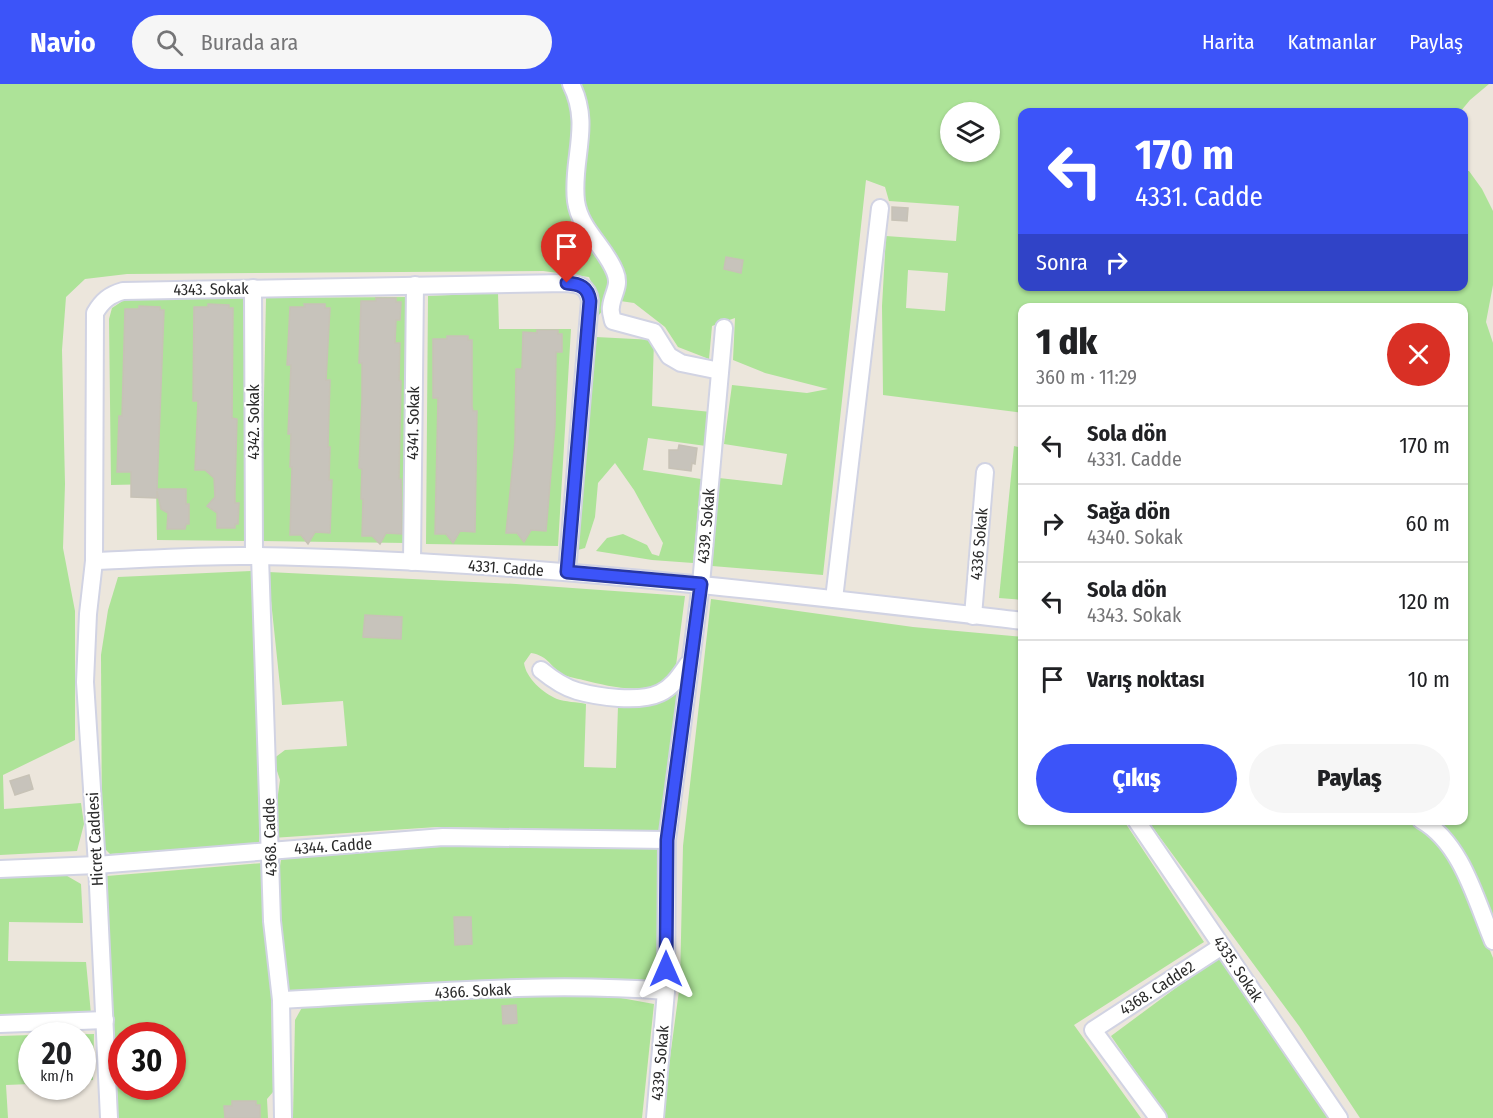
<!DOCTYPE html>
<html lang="tr">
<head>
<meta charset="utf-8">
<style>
	body { margin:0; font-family:"Fira Sans Condensed",sans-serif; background:#f6f6f6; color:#202124; height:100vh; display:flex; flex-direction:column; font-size:22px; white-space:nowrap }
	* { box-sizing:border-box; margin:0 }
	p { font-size:20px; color:#757577 }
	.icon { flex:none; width:33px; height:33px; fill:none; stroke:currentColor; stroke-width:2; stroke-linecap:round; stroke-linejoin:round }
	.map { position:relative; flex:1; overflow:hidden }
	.details { position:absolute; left:1018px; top:219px; width:450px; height:522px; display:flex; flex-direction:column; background:#fff; border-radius:12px; box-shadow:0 2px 4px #0004 }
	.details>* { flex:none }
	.banner { position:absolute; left:1018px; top:24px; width:450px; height:183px; border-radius:12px; box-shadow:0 2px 4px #0004; background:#3c54f9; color:#fff; overflow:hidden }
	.controls { position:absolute; left:940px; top:18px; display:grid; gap:12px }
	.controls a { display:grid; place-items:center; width:60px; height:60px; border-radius:50%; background:#fff; box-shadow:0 2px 4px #0004; font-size:30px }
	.speed { position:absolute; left:18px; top:938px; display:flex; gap:12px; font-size:30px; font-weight:700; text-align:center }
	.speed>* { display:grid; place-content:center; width:78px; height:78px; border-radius:50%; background:#fff; box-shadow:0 2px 4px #0004; line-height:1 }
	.speed small { font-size:15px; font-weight:400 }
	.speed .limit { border:9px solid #d22; background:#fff; color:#111 }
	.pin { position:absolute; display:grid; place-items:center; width:51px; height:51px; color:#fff; margin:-62px -26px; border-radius:50% 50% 50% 0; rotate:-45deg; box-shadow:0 0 6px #0007 }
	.pin .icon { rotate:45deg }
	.me { position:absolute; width:66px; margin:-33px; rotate:0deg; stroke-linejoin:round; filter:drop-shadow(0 0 4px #0008) }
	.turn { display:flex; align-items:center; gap:21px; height:126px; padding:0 18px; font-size:27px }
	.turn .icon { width:78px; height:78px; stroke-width:2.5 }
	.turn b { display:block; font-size:42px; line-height:51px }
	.then { display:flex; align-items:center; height:57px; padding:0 18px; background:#0003; gap:12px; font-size:22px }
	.round { display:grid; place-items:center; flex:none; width:63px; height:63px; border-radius:32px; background:#f6f6f6 }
	.summary { display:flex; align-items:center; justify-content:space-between; height:102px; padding:0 18px }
	h1 { font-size:36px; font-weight:800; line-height:45px }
	.cta { display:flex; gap:12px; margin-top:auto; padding:12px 18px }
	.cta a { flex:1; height:69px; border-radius:36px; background:#3c54f9; color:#fff; font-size:24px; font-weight:800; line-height:69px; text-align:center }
	.cta a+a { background:#f6f6f6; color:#202124 }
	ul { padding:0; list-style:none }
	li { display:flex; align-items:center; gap:18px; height:78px; padding:0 18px; border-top:2px solid #e0e0e0 }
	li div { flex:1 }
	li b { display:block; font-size:22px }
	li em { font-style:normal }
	header { display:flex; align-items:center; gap:36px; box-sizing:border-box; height:84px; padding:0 30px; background:#3c54f9; color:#fff }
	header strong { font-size:28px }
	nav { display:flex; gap:33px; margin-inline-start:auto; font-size:21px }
	.search { width:420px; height:54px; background:#f6f6f6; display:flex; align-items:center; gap:15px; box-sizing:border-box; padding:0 21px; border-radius:33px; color:#757577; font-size:22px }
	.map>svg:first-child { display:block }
</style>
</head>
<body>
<header>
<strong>Navio</strong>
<div class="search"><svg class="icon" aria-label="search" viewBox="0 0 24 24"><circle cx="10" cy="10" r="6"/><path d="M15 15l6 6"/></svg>Burada ara</div>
<nav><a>Harita</a><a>Katmanlar</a><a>Paylaş</a></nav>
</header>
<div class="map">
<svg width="1493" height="1034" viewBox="0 0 1493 1034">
	<rect width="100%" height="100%" fill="#ece6dc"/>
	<g fill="#ade398" fill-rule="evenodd">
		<polygon points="0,0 567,0 576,22 570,120 571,138 596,167 613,198 605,224 598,232 598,213 589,193 543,187 127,190 85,195 66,213 62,266 65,400 63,464 75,527 75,656 3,691 4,725 81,719 84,740 77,767 0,771"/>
		<path d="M578,0H1489L1470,16L1460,28H1023V202H1464V87H1469L1482,105L1493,127V201L1486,238L1493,259V842L1474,795L1437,737L1464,736V224H1023V329L883,311L882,222L886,152L956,157L959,122L889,117L885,103L866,96L823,491L712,482L719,394L782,401L787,370L724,360L732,301L807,309L828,305L765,289L733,276L735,234L712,242L709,275L678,263L665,243L634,219L620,217L600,158L580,111L590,45ZM951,28H990V68H951ZM908,186L948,189L945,227L906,224Z"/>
		<polygon points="498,209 499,245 571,245 558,462 426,460 428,212"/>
		<polygon points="243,213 247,457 157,456 156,400 111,401 109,235 112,224 127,214"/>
		<polygon points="409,213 406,459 261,457 266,214"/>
		<polygon points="596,253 654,256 652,322 711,328 706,362 648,354 643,386 701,395 693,479 652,476 596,467 607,454 623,450 647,461 652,470 659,472 663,459 634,406 615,379 598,399 595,433 585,464 578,466"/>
		<polygon points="1014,362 1023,364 1023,516 999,514"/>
		<path d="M251,487C259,577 264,669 259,759L110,770L102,762L101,571L108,526L118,493Z"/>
		<path d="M268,488L516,500L685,512L675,589C650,614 613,603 583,596C576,594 566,593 561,589C548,580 548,572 531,569L524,579C526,594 543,609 557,615C565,618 577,618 586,620L584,683L616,684L618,622C643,620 662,620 681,603L662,747L437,743L272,754L280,696L273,675L285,666L347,662L343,617L282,621Z"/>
		<polygon points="711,515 913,543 1023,553 1023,736 1124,737 1204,858 1074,941 1141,1034 662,1034 680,899 683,762"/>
		<polygon points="1148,737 1410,737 1436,752 1453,776 1493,874 1493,1034 1360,1034 1299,942"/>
		<polygon points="532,759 659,762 659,896 432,899 291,909 281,899 277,878 280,782 282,770"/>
		<path d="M263,779L270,860L273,1008L267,1015L268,1034H114L107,792ZM122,951H172V1002H122Z"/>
		<polygon points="62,789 81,800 83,839 9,838 8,877 86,878 91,930 0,931 0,792"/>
		<polygon points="1219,872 1330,1034 1168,1034 1111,952"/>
		<polygon points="599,910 654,920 642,1034 293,1034 295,936 305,918"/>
		<polygon points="94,950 93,996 83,997 82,951 34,951"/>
		<polygon points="31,951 31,1000 6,1001 8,1034 0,1034 0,952"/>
	</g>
	<g fill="#c7c3bb" stroke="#c7c2b6" stroke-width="1.5">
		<polygon points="892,123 908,124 907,137 892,136"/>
		<polygon points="726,173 743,176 741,189 724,185"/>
		<polygon points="376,214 396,214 396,218 401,218 400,236 396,236 395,259 400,259 399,296 401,297 399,395 401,395 402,450 386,449 380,460 372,452 362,452 363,415 361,415 362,385 359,384 362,316 362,279 359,279 361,217 376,217"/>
		<polygon points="208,220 229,221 229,224 233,224 232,334 237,335 235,405 235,419 239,419 238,440 235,440 235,444 217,444 217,429 207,422 215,413 214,394 205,386 195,386 198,317 193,317 194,223 208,223"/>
		<polygon points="304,220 325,220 325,224 330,224 326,296 330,296 328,363 330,363 329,396 332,396 330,449 315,448 308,460 301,451 290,451 292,383 290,383 291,350 288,350 291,281 287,281 290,223 305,223"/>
		<polygon points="139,222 160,223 160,226 164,226 157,405 186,405 186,420 189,420 189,440 186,440 185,445 167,445 168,429 161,425 157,407 157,414 131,413 131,388 117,388 119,332 122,332 125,225 139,225"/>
		<polygon points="537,246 558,246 558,250 562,250 562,268 556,268 555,342 546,447 531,446 524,458 517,449 506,449 515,358 516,285 522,285 523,248 537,249"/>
		<polygon points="447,252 468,252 468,256 472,256 472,323 473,327 477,327 475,448 460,447 453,459 446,450 435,450 438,314 433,314 433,255 447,255"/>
		<polygon points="679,361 697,364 695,380 692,379 691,387 669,384 669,366 678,366"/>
		<polygon points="365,531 402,533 401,555 363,553"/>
		<polygon points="29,691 33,705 15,711 10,697"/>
		<polygon points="454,833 471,833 472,860 455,861"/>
		<polygon points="516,921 517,939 503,940 502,922"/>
		<polygon points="232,1017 256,1017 256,1021 260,1021 260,1034 225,1034 224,1022 232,1022"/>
	</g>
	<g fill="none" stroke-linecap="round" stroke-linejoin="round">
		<defs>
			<g id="street">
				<path d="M571,0C592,41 571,76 576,117C580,146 605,162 615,188C621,202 612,210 611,223C610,227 612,233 613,237L654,248L669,272L681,279L720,287"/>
				<polyline points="253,204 254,472"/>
				<polyline points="260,472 272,837 281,916 283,1034"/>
				<path d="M94,477C147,475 201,471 254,472C511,476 767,507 1023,537"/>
				<polyline points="412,478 415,201"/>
				<polyline points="834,515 880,124"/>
				<polyline points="973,532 985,388"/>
				<path d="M541,586C552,595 563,603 577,607C598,613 639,619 660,609C673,603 680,591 688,580"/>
				<polyline points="1136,736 1339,1034"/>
				<path d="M1421,736C1462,759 1476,817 1493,857"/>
				<polyline points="0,785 97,781 443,753 667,756"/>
				<path d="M281,916C408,910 539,897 666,907"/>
				<polyline points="0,940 105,936"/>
				<path d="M109,1034L97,781L85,598L88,530L94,477L95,229C102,217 109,211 123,207L567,199C580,200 588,203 590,217L567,488"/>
				<polyline points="655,1034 666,907 667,756 701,500 724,244"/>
				<polyline points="1158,1034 1093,946 1222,862"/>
			</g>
		</defs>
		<use href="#street" stroke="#d1d3e3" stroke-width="20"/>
		<use href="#street" stroke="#fff" stroke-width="16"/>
	</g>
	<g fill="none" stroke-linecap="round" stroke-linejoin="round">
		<defs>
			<path id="route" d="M567,199C580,200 588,203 590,217L567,488L701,500L667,756L666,885"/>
		</defs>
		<use href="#route" stroke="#2737a2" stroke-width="15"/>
		<use href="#route" stroke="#3c54f9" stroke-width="10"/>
	</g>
	<g text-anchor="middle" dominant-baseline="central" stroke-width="4.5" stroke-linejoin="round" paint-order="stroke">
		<g font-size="16" fill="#2a2a2a" stroke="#fff">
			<text transform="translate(211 205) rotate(-1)">4343. Sokak</text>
			<text transform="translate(253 338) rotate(-90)">4342. Sokak</text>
			<text transform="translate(413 339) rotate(-89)">4341. Sokak</text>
			<text transform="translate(706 442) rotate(-85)">4339. Sokak</text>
			<text transform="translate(979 460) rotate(-85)">4336 Sokak</text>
			<text transform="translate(506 484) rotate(4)">4331. Cadde</text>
			<text transform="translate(270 753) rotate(-92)">4368. Cadde</text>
			<text transform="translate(95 755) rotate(-93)">Hicret Caddesi</text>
			<text transform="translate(333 762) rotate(-4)">4344. Cadde</text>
			<text transform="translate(1238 885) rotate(56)">4335. Sokak</text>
			<text transform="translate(1157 904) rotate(-33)">4368. Cadde2</text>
			<text transform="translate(473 907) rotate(-3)">4366. Sokak</text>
			<text transform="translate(660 979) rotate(-85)">4339. Sokak</text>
		</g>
	</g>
</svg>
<div class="controls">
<a><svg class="icon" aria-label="layers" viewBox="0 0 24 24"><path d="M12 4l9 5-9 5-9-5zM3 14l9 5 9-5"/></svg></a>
</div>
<div class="speed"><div>20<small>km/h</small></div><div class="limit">30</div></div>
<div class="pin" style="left:567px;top:199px;background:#d93025"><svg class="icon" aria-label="arrive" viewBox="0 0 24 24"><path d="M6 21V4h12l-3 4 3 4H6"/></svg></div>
<svg class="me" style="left:666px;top:885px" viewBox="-20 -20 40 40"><path d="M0-17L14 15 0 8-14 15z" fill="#3c54f9" stroke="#fff" stroke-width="4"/></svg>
<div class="banner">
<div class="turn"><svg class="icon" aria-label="left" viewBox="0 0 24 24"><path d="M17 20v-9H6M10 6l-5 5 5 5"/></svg><div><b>170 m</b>4331. Cadde</div></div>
<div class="then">Sonra<svg class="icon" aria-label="right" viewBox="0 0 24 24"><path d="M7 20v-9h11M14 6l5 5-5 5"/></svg></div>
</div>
<section class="details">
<div class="summary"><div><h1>1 dk</h1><p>360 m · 11:29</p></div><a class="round" style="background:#d93025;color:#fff"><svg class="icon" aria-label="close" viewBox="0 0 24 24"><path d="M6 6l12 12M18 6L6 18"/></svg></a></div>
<ul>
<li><svg class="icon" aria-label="left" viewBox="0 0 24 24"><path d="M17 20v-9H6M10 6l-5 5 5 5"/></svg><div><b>Sola dön</b><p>4331. Cadde</p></div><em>170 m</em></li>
<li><svg class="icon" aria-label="right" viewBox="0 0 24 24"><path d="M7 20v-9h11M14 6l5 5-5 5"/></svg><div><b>Sağa dön</b><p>4340. Sokak</p></div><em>60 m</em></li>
<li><svg class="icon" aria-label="left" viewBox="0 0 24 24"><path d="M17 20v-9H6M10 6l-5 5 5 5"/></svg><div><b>Sola dön</b><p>4343. Sokak</p></div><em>120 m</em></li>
<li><svg class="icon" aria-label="arrive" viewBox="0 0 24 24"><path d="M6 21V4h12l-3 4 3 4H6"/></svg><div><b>Varış noktası</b></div><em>10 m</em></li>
</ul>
<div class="cta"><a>Çıkış</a><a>Paylaş</a></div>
</section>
</div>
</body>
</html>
